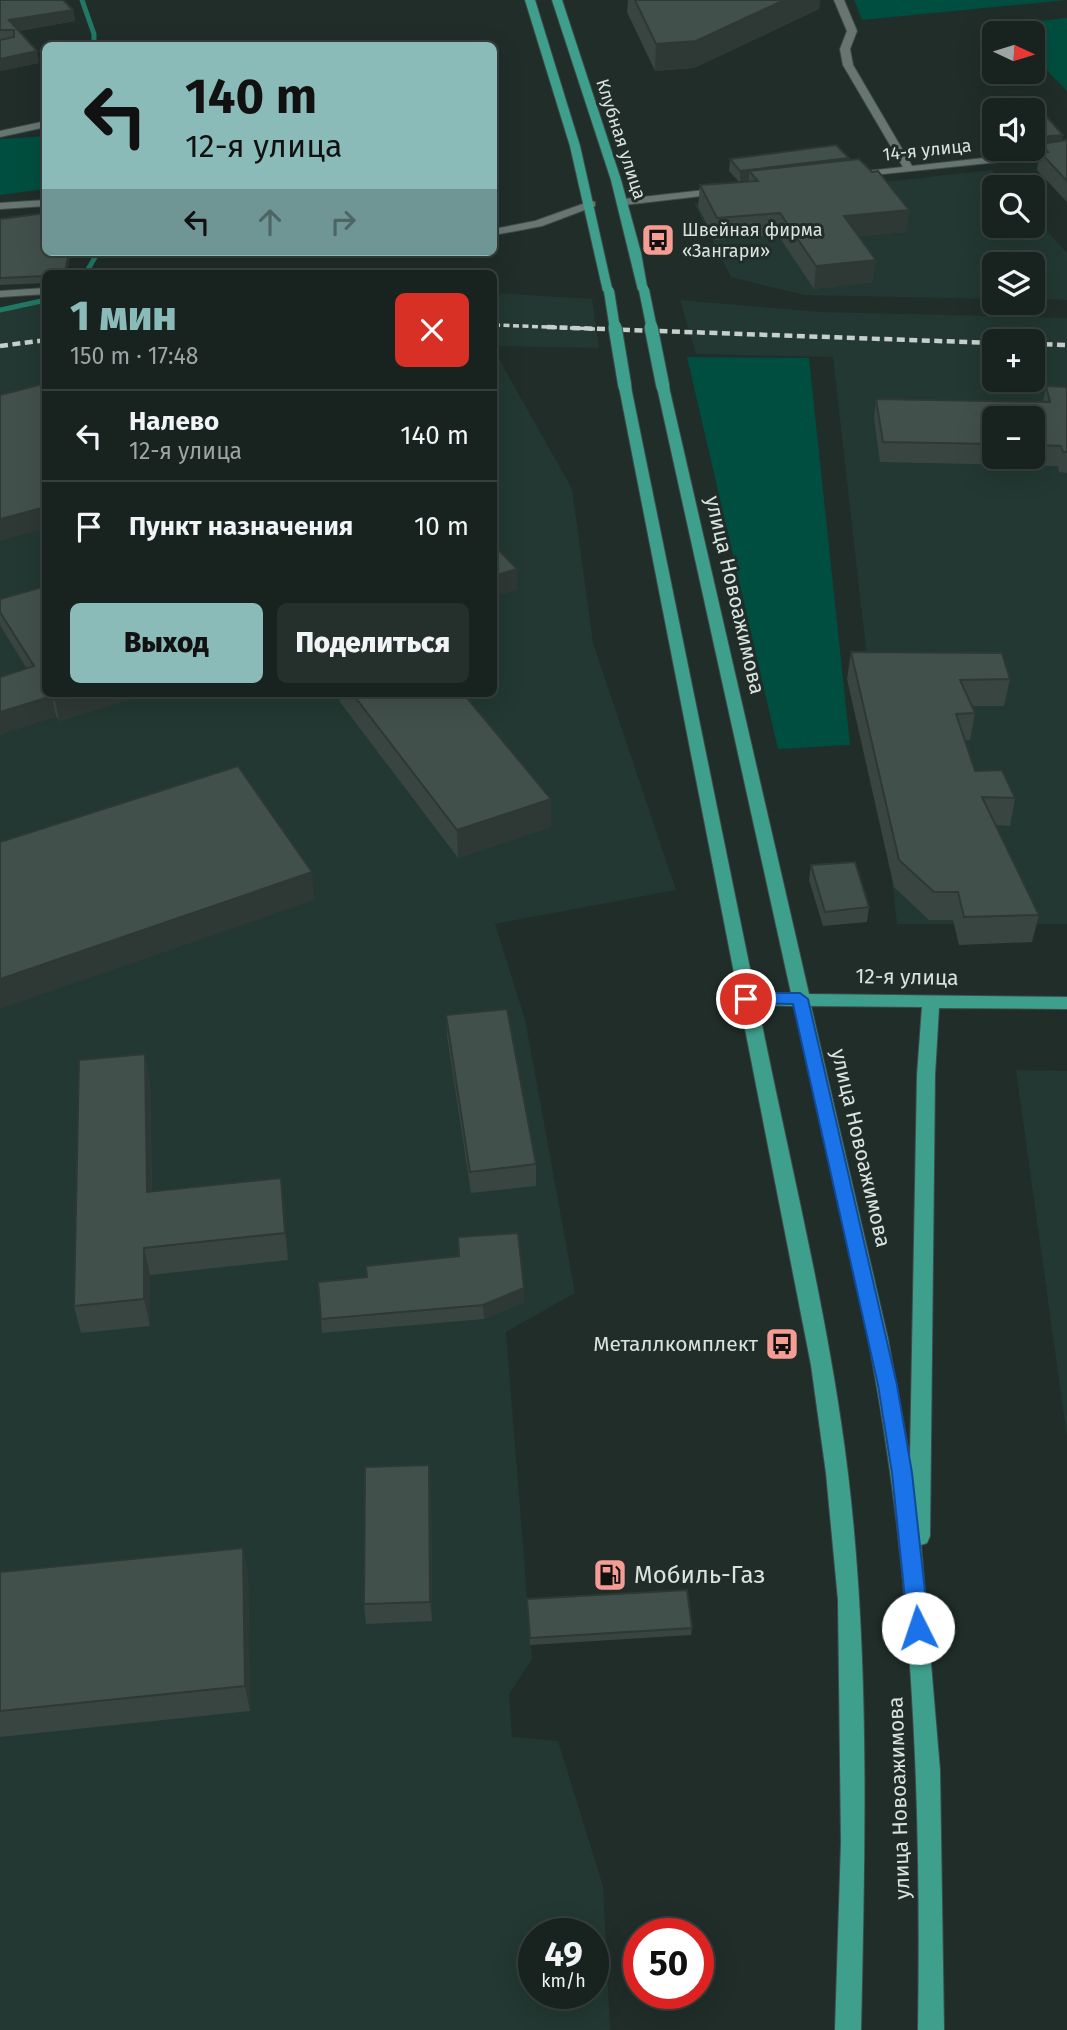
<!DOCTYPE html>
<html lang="ru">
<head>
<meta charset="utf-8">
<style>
	body { margin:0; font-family:"Fira Sans",sans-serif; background:#252f2c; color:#f1f3f6; height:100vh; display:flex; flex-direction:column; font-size:26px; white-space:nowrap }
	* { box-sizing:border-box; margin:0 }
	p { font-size:23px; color:#9fa4a4 }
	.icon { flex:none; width:38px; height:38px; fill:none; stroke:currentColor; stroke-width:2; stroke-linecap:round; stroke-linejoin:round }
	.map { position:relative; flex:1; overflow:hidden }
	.drawer { position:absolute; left:42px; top:270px; width:455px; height:427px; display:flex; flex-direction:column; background:#18221f; border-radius:10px; box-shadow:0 7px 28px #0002,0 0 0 2px #363f3d }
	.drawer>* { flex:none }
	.guide { position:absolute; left:42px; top:42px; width:455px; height:214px; border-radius:10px; box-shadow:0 7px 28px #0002,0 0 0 2px #363f3d; background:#8bbbb9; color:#111; overflow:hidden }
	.needle { width:46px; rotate:94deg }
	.controls { position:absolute; left:982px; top:21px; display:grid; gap:14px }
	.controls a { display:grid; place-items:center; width:63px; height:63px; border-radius:10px; background:#18221f; box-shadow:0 7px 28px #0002,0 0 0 2px #363f3d; font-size:35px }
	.speed { position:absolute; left:518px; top:1918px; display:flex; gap:14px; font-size:35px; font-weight:700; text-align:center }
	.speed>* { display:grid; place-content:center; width:91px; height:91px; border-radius:50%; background:#18221f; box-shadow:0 7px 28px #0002,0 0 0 2px #363f3d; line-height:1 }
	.speed small { font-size:18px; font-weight:400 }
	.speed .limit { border:10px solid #d22; background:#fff; color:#111 }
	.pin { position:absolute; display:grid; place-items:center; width:60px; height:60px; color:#fff; margin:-30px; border:4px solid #fff; border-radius:50%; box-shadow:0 2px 7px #0007 }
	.me { position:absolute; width:77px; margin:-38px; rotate:356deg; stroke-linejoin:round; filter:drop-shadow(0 0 5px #0008) }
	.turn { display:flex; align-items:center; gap:24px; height:147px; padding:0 28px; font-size:32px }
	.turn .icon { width:91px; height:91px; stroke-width:2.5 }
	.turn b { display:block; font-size:49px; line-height:60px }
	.lanes { display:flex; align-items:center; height:66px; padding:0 28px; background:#0003; justify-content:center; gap:35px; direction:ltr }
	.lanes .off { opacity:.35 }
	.round { display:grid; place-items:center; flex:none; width:74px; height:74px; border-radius:10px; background:#252f2c }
	.head { display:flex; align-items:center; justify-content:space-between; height:119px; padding:0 28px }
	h1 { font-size:42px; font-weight:800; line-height:52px; color:#8bbbb9 }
	.action { display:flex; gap:14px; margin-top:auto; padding:14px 28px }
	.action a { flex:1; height:80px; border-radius:10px; background:#8bbbb9; color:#111; font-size:28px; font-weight:800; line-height:80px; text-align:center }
	.action a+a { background:#252f2c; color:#f1f3f6 }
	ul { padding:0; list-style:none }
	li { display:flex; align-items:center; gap:21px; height:91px; padding:0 28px; border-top:2px solid #363f3d }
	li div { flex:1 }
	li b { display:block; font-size:26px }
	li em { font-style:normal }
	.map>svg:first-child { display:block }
</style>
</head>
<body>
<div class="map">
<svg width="1067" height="2030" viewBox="0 0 1067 2030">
	<rect width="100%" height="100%" fill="#202d29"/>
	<g fill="#233832" fill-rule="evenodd">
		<polygon points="992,170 1008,187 994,187 994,226 1032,226 1033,215 1067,253 1067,300 1033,299 1032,264 994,264 994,299 804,295 731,277 694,203"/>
		<polygon points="494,293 592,299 599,348 494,346"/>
		<path d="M45,300L46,693H494V350L572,489L593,643L676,890L495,924L525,1019L575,1293L506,1332L532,1659L509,1694L512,1737L558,1741L603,1886L610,2030H0V308ZM534,1934H593V1993H534Z"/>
		<path d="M680,300L822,312L1067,318V924H897L833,357L696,354ZM994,341H1032V380H994ZM994,418H1032V457H994Z"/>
		<polygon points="1016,1070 1067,1071 1067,1437"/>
	</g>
	<g fill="#004e3f">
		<polygon points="854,0 1067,0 862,20"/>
		<polygon points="1067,18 1067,91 1033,56 1032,33 1010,33 1002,25"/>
		<polygon points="45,136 45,189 0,195 0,139"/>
		<polygon points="687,357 809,358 850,745 778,749"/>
	</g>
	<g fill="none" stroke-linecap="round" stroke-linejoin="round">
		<g stroke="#217965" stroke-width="5">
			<polyline points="82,0 94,34 94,46"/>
			<polyline points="86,273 98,252"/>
			<polyline points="0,310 46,300"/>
		</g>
		<defs>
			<g id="minor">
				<polygon points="834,0 844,0 857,31 850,49 853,65 912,166 1067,149 1067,155 854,177 853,175 858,172 903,167 843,65 840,49 847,31"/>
				<polygon points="46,121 46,127 0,137 0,131"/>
				<polygon points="723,188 727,189 727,193 624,205 619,202 624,199"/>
				<polygon points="46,200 46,206 0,209 0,203"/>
				<polygon points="591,201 595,202 595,206 542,226 494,235 494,229 535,221"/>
				<polygon points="46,288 46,294 0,297 0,291"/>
			</g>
			<g id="major">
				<polygon points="525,0 535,0 580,146 613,293 603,291 570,146"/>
				<polygon points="552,0 562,0 621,180 641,253 648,292 638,290 611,180"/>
				<path d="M625,383L631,387L755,993H791L657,387L663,383L669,387L809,994L1067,997V1009L939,1008L935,1075L930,1536L927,1543L921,1545L940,1770L944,2030H918C921,1827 915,1625 883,1424C861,1284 825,1145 794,1006L758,1005C789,1161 829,1316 848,1474C870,1658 865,1845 861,2030H835L841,1842L838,1600L826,1473L811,1365L619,387ZM811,1006L922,1007L917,1075L910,1459L888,1339Z"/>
			</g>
		</defs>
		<use href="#minor" stroke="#404b48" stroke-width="2"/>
		<use href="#major" stroke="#404b48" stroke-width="2"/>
		<use href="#minor" fill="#687672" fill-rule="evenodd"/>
		<use href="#major" fill="#3ea08c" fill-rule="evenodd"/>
		<polyline stroke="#c7cfcc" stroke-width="3.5" stroke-dasharray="6 3.5" stroke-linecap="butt" points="494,325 596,329"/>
		<g stroke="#c7cfcc" stroke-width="4.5" stroke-dasharray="8 4.5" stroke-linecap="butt">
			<polyline points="547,327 994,343"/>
			<polyline points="1032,344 1067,345"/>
			<polyline points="0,346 46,340"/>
		</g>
		<defs>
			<g id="major-bridge-far1">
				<polyline points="644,290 652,329"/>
				<polyline points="609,291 615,329"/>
			</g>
			<g id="major-bridge">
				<polyline points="615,327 625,387"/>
				<polyline points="651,327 663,387"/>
			</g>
		</defs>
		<use href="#major-bridge-far1" stroke="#404b48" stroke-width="12" stroke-linecap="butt"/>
		<use href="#major-bridge" stroke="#404b48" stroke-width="15" stroke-linecap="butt"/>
		<use href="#major-bridge-far1" stroke="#3ea08c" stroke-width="10"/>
		<use href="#major-bridge" stroke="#3ea08c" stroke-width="13"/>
	</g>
	<g fill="#394540" fill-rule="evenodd">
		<polygon points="0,0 73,10 75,21 18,31 39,63 0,71"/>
		<polygon points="628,0 820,0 819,9 694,68 655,71 627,12"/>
		<polygon points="1032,110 1062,141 1067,140 1067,202 1037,170 1040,149 1029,151 1028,149 1032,149"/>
		<polygon points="849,158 848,160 909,210 906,232 859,236 873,282 814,289 778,235 715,240 698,207 700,185 739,182 729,171 730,159"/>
		<polygon points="0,219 46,252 71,252 67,273 46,273 46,283 0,285"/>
		<path d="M1046,386L1067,387V473L1059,472L1058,466L880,462L874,419L876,399L1043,402ZM994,418H1032V457H994Z"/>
		<polygon points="0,599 151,693 59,721 0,625"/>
		<polygon points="851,652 1010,679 1004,706 972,706 975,713 970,740 965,740 975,771 1015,798 1010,826 995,825 1039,915 1032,942 959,945 953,920 929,920 894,887 847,679"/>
		<polygon points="339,693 463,693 551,827 458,858 340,702"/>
		<polygon points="811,865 869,907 867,922 823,926 809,880"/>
		<polygon points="446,1015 536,1164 536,1186 471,1193 447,1036"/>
		<polygon points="145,1054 150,1082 152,1191 281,1178 284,1205 288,1260 150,1275 150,1326 81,1333 74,1306"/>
		<polygon points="458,1237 524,1302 484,1319 322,1333 321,1319 367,1277 459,1256"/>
		<polygon points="429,1465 431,1486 432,1621 366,1624 364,1604"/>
		<polygon points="243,1548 248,1574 250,1711 0,1737 0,1572"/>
		<polygon points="527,1606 692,1628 691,1635 530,1645"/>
	</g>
	<g fill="#2e3834">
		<polygon points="784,0 820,0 819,9 694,68 655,71 656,44"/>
		<polygon points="73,10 75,21 14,31 9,20"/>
		<polygon points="37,51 39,63 0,71 0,59"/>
		<polygon points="1063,135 1060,147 1041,144 1040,149 1029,151 1030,149 1032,149 1032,138"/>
		<polygon points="849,158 847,171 749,171 749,182 740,183 740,171"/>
		<polygon points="909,210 906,232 842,238 844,216"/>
		<polygon points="69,252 71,252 67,273 65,273"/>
		<polygon points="876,260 873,282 814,289 816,266"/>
		<polygon points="46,507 46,528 0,541 0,519"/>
		<polygon points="517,569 517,590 494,597 494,576"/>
		<polygon points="77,693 151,693 59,721 55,700"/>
		<polygon points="52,696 56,717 0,735 0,712"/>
		<polygon points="551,799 551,827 458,858 457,830"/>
		<polygon points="312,872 315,900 0,1009 0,979"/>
		<polygon points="145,1054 150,1082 152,1219 147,1192"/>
		<polygon points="281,1178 284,1205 288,1260 285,1233"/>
		<polygon points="144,1248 150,1275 150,1326 144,1299"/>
		<polygon points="524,1288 524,1302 484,1319 483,1305"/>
		<polygon points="429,1465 431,1486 432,1621 430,1602"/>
		<polygon points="243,1548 248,1574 250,1711 245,1686"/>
	</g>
	<g fill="#42504b" stroke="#2e3834" stroke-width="2">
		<polygon points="0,0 63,0 73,10 9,20 37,51 0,59 0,40 14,37 14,30 0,30"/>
		<polygon points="635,0 784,0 696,41 656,44"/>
		<polygon points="1038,107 1063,135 1032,138 1032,110 1007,110"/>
		<polygon points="1067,140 1067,181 1040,152 1048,152 1041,144"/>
		<polygon points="836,145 849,158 740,171 730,159"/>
		<polygon points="859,159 872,172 878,171 909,210 844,216 876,260 816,266 780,213 717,218 700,185 758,181 749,171"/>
		<polygon points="46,213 46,252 69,252 65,273 46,273 46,276 0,278 0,219"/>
		<polygon points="46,383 46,507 0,519 0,395"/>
		<polygon points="1046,386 1067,387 1067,452 1063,452 1061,446 1032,445 1032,418 994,418 994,444 883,442 876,399 1050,402"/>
		<polygon points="494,545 517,569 494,576"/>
		<polygon points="46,586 46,693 77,693 55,700 52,696 0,712 0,677 34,666 0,612 0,599"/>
		<polygon points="851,652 1002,653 1010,679 960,680 975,713 956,714 975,771 1002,770 1015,798 982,797 1039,915 964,917 958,892 934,892 899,860"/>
		<polygon points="352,693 463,693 551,799 457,830"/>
		<polygon points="238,766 312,872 0,979 0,842"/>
		<polygon points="855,862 869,907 825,912 811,865"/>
		<polygon points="507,1009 536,1164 470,1172 446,1015"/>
		<polygon points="145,1054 147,1192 281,1178 285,1233 144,1248 144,1299 74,1306 79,1060"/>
		<polygon points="518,1233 524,1288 483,1305 321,1319 318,1282 367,1277 366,1266 459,1256 458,1237"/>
		<polygon points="429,1465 430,1602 364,1604 365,1467"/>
		<polygon points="243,1548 245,1686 0,1711 0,1572"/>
		<polygon points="687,1590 692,1628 530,1638 527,1599"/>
	</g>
	<polygon fill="#1a73e8" stroke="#114b97" stroke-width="2" points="746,993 800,993 808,999 897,1385 912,1473 929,1628 926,1634 918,1637 911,1634 908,1628 892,1473 878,1385 793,1004 741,1003 738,999"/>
	<defs>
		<symbol id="bus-square" viewBox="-11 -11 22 22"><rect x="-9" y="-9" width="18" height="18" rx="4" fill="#f59c95" stroke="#202d29"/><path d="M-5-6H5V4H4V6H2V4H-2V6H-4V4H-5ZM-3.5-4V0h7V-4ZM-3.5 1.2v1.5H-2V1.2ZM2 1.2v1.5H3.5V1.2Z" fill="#111"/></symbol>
		<symbol id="fuel-square" viewBox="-11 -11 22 22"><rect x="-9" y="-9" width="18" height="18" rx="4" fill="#f59c95" stroke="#202d29"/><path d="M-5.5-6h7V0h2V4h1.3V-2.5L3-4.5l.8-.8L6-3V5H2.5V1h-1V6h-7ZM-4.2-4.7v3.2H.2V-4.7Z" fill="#111"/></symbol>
	</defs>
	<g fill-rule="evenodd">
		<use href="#bus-square" x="639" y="221" width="38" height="38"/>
		<use href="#bus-square" x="763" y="1325" width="38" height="38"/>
		<use href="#fuel-square" x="591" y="1556" width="38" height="38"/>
	</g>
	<g text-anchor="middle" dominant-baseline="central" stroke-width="6" stroke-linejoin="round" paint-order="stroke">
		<g font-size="18" fill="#dbe3e0" stroke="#202d29">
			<text transform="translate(621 139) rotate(72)">Клубная улица</text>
			<text transform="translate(927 150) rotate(-6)">14-я улица</text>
		</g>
		<g font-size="18" fill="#dbe3e0" stroke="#202d29" text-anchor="start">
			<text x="682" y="230">Швейная фирма<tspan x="682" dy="21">«Зангари»</tspan></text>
		</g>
		<g font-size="21" fill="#dbe3e0" stroke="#202d29">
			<text transform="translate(735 595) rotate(77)">улица Новоажимова</text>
			<text transform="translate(907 977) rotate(1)">12-я улица</text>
			<text transform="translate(861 1148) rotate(77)">улица Новоажимова</text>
			<text transform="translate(899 1798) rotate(-92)">улица Новоажимова</text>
		</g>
		<g font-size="21" fill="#dbe3e0" stroke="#202d29" text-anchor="end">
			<text x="758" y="1344">Металлкомплект</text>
		</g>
		<g font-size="24" fill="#dbe3e0" stroke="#202d29" text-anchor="start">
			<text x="634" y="1575">Мобиль-Газ</text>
		</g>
	</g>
</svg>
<div class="controls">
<a><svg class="needle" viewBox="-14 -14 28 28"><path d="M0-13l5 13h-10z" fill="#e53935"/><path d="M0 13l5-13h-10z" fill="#9fa4a4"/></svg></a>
<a><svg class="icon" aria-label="sound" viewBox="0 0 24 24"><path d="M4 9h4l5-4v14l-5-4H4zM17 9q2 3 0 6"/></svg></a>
<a><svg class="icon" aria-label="search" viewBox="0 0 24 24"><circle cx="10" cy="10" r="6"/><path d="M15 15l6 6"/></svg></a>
<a><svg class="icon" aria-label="layers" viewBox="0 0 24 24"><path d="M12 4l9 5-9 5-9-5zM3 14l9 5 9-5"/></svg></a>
<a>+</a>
<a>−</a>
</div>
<div class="speed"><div>49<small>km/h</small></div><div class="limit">50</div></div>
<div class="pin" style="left:746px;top:999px;background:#d93025"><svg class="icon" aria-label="arrive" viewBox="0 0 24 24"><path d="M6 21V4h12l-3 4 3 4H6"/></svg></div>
<svg class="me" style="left:918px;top:1628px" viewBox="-20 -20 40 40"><circle r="19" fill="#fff"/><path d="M0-13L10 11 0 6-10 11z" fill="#1a73e8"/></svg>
<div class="guide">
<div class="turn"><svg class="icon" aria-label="left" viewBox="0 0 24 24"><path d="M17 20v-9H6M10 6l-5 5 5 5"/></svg><div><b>140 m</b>12-я улица</div></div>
<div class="lanes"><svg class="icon" aria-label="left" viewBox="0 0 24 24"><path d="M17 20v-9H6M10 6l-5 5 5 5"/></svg><svg class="icon off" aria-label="ahead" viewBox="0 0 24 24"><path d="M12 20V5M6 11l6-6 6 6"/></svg><svg class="icon off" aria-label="right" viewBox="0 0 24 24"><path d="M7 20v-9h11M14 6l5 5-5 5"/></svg></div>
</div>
<section class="drawer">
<div class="head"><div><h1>1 мин</h1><p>150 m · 17:48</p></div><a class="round" style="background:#d93025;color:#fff"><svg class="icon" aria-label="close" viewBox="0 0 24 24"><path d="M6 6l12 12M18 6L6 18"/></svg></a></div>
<ul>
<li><svg class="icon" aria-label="left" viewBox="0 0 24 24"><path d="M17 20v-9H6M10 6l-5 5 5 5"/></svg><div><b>Налево</b><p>12-я улица</p></div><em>140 m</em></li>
<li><svg class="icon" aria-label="arrive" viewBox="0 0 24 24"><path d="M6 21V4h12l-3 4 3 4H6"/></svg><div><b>Пункт назначения</b></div><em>10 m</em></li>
</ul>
<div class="action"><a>Выход</a><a>Поделиться</a></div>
</section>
</div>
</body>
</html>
